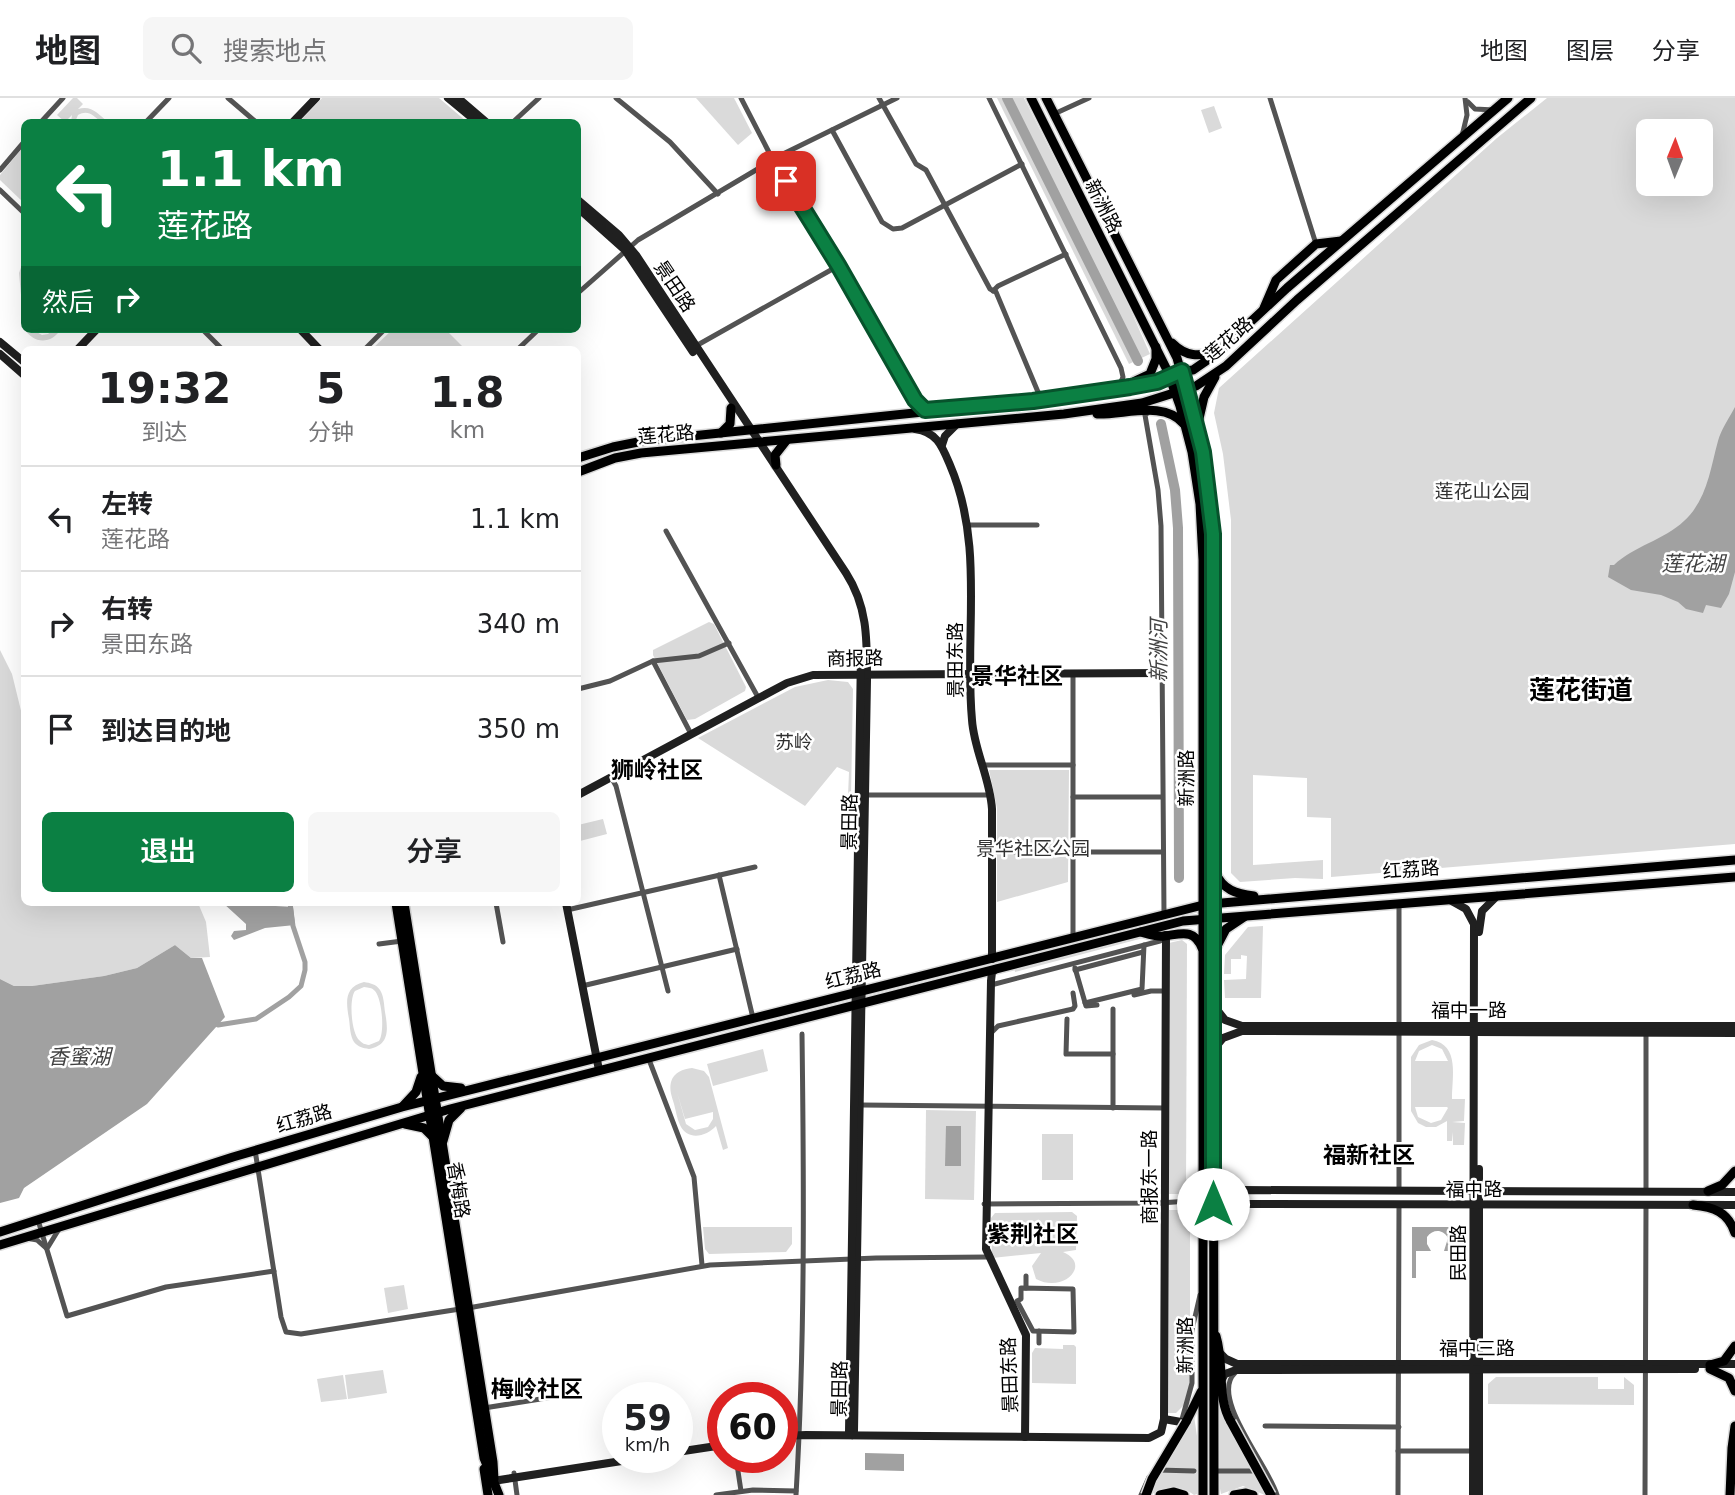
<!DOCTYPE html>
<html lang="zh">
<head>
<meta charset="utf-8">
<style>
	body { margin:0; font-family:"DejaVu Sans","Noto Sans SC",sans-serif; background:#f6f6f6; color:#202124; height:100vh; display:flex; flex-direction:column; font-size:26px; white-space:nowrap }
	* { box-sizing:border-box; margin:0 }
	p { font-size:23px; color:#757577 }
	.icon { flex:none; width:38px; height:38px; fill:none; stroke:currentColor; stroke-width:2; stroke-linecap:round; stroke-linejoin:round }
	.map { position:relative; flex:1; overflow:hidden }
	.drawer { position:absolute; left:21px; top:248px; width:560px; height:560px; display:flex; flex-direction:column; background:#fff; border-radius:10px; box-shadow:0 7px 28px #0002 }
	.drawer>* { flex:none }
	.top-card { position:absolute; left:21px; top:21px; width:560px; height:214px; border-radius:10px; box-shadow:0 7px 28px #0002; background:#0b8043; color:#fff; overflow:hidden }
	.needle { width:46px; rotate:1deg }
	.fabs { position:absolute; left:1636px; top:21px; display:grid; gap:14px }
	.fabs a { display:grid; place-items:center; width:77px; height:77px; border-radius:10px; background:#fff; box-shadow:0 7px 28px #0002; font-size:35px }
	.speed { position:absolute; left:602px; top:1284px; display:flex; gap:14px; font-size:35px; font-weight:700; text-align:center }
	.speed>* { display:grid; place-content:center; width:91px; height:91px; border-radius:50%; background:#fff; box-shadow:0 7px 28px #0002; line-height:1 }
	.speed small { font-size:18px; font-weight:400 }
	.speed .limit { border:10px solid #d22; background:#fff; color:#111 }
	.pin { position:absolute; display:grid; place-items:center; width:60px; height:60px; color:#fff; margin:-30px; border-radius:14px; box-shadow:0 4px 10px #0006 }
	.me { position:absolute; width:77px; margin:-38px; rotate:0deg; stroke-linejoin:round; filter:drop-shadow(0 0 5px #0008) }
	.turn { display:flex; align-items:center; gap:24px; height:147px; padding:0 21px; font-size:32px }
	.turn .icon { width:91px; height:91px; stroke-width:2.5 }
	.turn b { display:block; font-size:49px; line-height:60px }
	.then { display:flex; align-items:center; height:66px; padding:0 21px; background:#0003; gap:14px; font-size:26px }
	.eta { display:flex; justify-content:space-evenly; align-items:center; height:119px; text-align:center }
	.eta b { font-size:42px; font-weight:600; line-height:49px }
	.action { display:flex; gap:14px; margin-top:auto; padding:14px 21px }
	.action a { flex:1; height:80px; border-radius:10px; background:#0b8043; color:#fff; font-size:28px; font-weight:600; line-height:80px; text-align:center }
	.action a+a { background:#f6f6f6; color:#202124 }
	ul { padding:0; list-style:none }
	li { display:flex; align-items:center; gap:21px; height:105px; padding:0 21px; border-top:2px solid #e0e0e0 }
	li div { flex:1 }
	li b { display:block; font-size:26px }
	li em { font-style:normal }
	header { display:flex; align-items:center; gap:42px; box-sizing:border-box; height:98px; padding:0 35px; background:#fff; border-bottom:2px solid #e0e0e0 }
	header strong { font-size:33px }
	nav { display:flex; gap:38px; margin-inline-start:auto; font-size:24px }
	.search { width:490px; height:63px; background:#f6f6f6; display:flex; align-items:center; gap:18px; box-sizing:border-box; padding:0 24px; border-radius:10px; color:#757577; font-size:26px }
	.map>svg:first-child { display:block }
</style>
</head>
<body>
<header>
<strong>地图</strong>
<div class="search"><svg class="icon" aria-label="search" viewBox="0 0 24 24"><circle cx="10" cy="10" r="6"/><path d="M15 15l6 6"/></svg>搜索地点</div>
<nav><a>地图</a><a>图层</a><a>分享</a></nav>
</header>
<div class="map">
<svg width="1735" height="1397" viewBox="0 0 1735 1397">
	<rect width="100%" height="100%" fill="#fff"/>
	<g fill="#dadada" fill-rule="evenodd">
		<path d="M73,0H77L83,6L78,11C92,7 98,16 108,24H101C94,18 88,11 78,17L75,24H71L72,17L65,24L57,17Z"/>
		<polygon points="322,0 439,0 467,24 299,24"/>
		<polygon points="696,0 734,0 752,35 738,47"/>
		<polygon points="997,0 1024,0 1127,204 1150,256 1129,266"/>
		<path d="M1547,0H1735V746L1331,779V720L1307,719V680L1253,677V767L1323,762V781L1295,780L1240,784L1231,775V422L1223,356L1214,315L1219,290L1497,40ZM1648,33H1701V86H1648Z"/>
		<polygon points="1214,8 1222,30 1209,35 1201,12"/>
		<polygon points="24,48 24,105 0,82 0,77"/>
		<path d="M24,161V231H31L42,237L48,236L54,231H61C51,247 33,246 24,230L19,175Z"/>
		<polygon points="393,231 445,231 466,252 371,252"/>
		<polygon points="709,524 714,526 746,589 745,593 695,621 687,622 653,557 653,552"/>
		<polygon points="0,552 12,576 24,625 24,805 198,805 206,824 210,859 191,860 175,847 137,870 104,878 32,888 14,888 0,881"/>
		<polygon points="828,582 848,584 853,591 851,698 848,698 849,674 837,669 805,708 698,640 795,589"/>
		<polygon points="989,672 1069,672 1068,784 997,804 997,710"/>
		<polygon points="603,721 607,736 580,743 578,727"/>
		<polygon points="1263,828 1261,900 1225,900 1224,882 1246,881 1247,858 1241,857 1241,861 1231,861 1231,876 1224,876 1225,857 1248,829"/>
		<polygon points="1139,837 1147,839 1015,874 1014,868"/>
		<polygon points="1182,842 1187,846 1186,1096 1169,1096 1169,845"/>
		<path d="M364,884C370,885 376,886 380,892C384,898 384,907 385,914C388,931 390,947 369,951C363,950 358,949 354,944C350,938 350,928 349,921C346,904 344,889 364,884ZM364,889C369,890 371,889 375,893C382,901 385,934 379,943L369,947C364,946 363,946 359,942C351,934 349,901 355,893Z"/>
		<path d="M1432,942C1460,947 1452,979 1452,1001H1465L1464,1023L1452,1024L1465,1025L1464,1047H1453V1034L1452,1043H1447V1023L1436,1029H1426L1418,1025L1411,1013V959L1419,947ZM1432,947L1442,951L1448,963H1415L1419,953ZM1415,1009H1447L1448,1010L1441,1022L1431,1025L1418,1019Z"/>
		<polygon points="763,951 768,973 713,988 707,966"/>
		<path d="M692,970L704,973L709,979L728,1050L723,1052L716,1028C707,1038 688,1044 680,1027C677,1021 676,1013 674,1006C672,999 669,992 671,984C674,974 683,971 692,970ZM677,994L685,1021L713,1014V1021L708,1029L695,1032L686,1026Z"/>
		<polygon points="926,1012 976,1013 974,1102 925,1101"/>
		<rect x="1042" y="1036" width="31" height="46"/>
		<polygon points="1169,1112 1186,1112 1190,1121 1190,1285 1184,1307 1176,1315 1168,1315"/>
		<path d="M1072,1114L1077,1118L1076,1152L1063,1154C1092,1166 1064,1196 1036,1181L1032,1168L1041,1155L992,1160L991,1120L995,1115Z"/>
		<polygon points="703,1129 792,1129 792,1146 786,1154 709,1156 705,1151"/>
		<polygon points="404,1187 408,1211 388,1215 384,1190"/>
		<polygon points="1063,1247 1074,1247 1076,1249 1076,1286 1032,1285 1032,1255 1035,1250 1063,1251"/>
		<polygon points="383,1272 387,1295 348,1301 345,1277"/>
		<polygon points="343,1277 347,1301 321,1304 317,1281"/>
		<polygon points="1496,1279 1598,1279 1598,1291 1624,1291 1624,1279 1634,1287 1634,1307 1488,1306 1488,1286"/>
		<polygon points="1217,1306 1262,1383 1265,1397 1243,1388 1221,1396 1218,1380"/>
		<path d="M1194,1318L1197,1338V1396L1194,1397C1178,1384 1167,1392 1150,1396L1152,1388Z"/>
	</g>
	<g fill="#a1a1a1">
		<path d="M1735,309V474L1729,496L1721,510L1706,507L1703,515L1686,511L1678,504L1661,497L1631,492L1608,479L1610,467H1614C1634,448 1664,442 1684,423C1707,402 1710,372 1718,343C1721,332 1729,320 1735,309Z"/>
		<polygon points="223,805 293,809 295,827 265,830 234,842 231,838 234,833 246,832 246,826"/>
		<polygon points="175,847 191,860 202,860 225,919 147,1006 24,1090 19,1100 0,1105 0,881 14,888 32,888 104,878 137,870"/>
		<polygon points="946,1028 961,1028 961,1068 945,1068"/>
		<path d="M1412,1129H1462L1461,1180H1458L1459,1153H1444L1448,1140C1443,1131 1433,1131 1427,1139V1146L1431,1153H1416V1180H1412Z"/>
		<polygon points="865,1355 904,1356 904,1373 865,1372"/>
	</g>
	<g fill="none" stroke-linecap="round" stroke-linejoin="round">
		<polyline stroke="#a1a1a1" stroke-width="5" points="218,927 256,921 289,899 301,888 305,872 305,864 293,828 290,805"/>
		<g stroke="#a1a1a1" stroke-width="10">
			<polyline points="1007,0 1138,263"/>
			<polyline points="1161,326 1175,392 1178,430 1179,780"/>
		</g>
		<defs>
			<g id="primary">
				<polyline points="1031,0 1167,272 1180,308 1192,354 1200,406 1203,462 1203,1397"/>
				<polyline points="1046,0 1177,260 1203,354 1211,405 1213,463 1214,1397"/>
				<polyline points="1264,210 1276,182 1316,146 1341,143"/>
				<path d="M1172,245C1186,259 1199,259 1217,253"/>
				<polyline points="1135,283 1150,276 1156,261 1156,249"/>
				<path d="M1097,316C1125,317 1164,302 1184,326"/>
				<polyline points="1198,325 1204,299 1215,279"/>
				<polyline points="721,335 730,326 731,310"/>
				<polyline points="578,360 613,349 643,343 1049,301 1140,288 1182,273 1193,272 1216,256 1287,190 1508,0"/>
				<polyline points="776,367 775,357 786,343"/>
				<polyline points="578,374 615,360 641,355 1064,316 1142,305 1196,288 1226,268 1297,202 1531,0"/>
				<path d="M1215,774C1223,792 1236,796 1254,798"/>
				<polyline points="396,805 484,1360 499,1397"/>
				<polyline points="404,805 493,1364 494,1381"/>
				<polyline points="1210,806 1735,762"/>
				<path d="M1141,834C1148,836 1156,839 1164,838C1181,836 1194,830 1202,850"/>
				<polyline points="1215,852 1226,831 1244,819"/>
				<polyline points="431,977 443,988 461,990"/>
				<polyline points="403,1008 416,994 421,979"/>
				<polyline points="405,1026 424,1030 432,1038"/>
				<polyline points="443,1043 449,1022 461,1010"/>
				<path d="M1214,1071C1219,1083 1227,1091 1241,1092"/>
				<polyline points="1708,1093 1722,1087 1735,1073"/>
				<path d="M1693,1107C1714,1109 1728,1114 1735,1135"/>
				<polyline points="1214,1129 1224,1114 1240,1106"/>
				<polyline points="0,1134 233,1059 402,1009 1207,806"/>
				<polyline points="0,1147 450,1011 1183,823 1735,779"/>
				<path d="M1216,1238C1225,1267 1216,1299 1231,1324"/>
				<polyline points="1710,1267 1724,1263 1735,1248"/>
				<polyline points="1710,1271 1729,1280 1735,1293"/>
				<polyline points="1186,1324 1201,1294"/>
				<polyline points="484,1371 488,1397"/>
				<polyline points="1160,1397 1174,1394 1184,1397"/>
				<polyline points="1234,1397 1246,1395 1253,1397"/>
				<polyline points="1730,1397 1732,1350 1735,1328"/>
			</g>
		</defs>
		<use href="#primary" stroke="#dbdbdb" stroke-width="12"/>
		<g stroke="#535353" stroke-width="5">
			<polyline points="228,0 256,24"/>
			<polyline points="616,0 670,44 718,96"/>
			<polyline points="741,0 774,64 838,168 915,301 925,312"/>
			<polyline points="879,0 916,66 926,72 990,191 996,194 1038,294 1045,300"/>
			<polyline points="989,0 1121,270 1123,279 1120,286"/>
			<polyline points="1270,0 1316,146"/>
			<polyline points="1468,4 1475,11 1494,12"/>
			<polyline points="1054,16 1089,0"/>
			<polyline points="41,24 63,0"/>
			<polyline points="146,24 169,0"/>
			<polyline points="513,24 539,0"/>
			<polyline points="832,32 882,124 893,131 902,130 1022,66"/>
			<polyline points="1462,38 1467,17 1465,0"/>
			<polyline points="0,72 24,44"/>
			<polyline points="0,92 24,115"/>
			<polyline points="993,193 998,188 1066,156"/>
			<polyline points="578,195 638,142 783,56 897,0"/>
			<polyline points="202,231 223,252"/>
			<polyline points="694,249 838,168"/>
			<polyline points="364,252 385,231"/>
			<polyline points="517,252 539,231"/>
			<polyline points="1150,313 1145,317 1158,392 1161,428 1164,815"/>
			<polyline points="968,427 1037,427"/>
			<polyline points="666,433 759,601"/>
			<polyline points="653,563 691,636"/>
			<polyline points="1073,575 1073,839"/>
			<polyline points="578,591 610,583 653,563 699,558 729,545"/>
			<polyline points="983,667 1073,667"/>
			<polyline points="611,679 616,688 668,893"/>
			<polyline points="865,697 991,697"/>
			<polyline points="1073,699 1162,699"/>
			<polyline points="992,754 1163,754"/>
			<polyline points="719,777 753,920"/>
			<polyline points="496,805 503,844"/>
			<polyline points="567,812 755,769"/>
			<polyline points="379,846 402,843"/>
			<polyline points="1075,870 1086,908 1097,907"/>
			<polyline points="1075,872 1143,854"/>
			<polyline points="991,887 1160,843 1159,838"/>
			<polyline points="582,888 737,851"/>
			<polyline points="1134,897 1151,893 1165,893"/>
			<polyline points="1085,905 1142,891 1144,847"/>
			<polyline points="1113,911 1113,1010"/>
			<polyline points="1067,921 1066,956 1113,956"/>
			<polyline points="990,936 998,928 1073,911 1075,908 1073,895"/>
			<polyline points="648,959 694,1079 702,1167"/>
			<polyline points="861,1007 1165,1010"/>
			<polyline points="255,1052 281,1219 286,1234 301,1236 460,1211"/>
			<polyline points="1399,1093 1399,805"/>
			<polyline points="1646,1093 1646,934"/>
			<polyline points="984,1106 1160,1105 1189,1103 1201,1094"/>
			<polyline points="1184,1107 1193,1109 1201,1117"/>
			<polyline points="38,1122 67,1218 166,1189 274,1173"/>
			<polyline points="27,1140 37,1142 46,1150"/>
			<polyline points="48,1149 59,1131"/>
			<polyline points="1026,1178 1026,1190"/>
			<polygon points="1021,1190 1073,1191 1074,1234 1033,1233 1017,1203 1021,1201"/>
			<polyline points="468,1210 710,1167 876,1160 988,1159"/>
			<polyline points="1039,1245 1039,1233"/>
			<path d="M1235,1275C1209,1299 1269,1368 1277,1397"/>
			<polyline points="484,1310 553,1299"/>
			<polyline points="1181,1325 1192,1285 1192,1232 1200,1197"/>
			<polyline points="1265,1328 1399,1329"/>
			<polyline points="1398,1353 1473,1353"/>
			<polyline points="736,1360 741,1393"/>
			<polyline points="1158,1372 1194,1373"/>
			<polyline points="1218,1373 1257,1373"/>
			<polyline points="514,1375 517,1397"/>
			<polyline points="716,1397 753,1392 796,1393"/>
			<path d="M796,1397C805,1244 804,1089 802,936"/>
			<polyline points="1141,1397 1149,1379"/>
			<polyline points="1398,1397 1399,1106"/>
			<polyline points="1645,1397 1646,1107"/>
		</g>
		<g stroke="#202020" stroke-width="8">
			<polyline points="448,0 477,24"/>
			<polyline points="458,0 486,24"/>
			<polyline points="293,24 316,0"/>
			<path d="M578,102L619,137L636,157L846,475C868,509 867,543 867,582L854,1333L852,1337"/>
			<polyline points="578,110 625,152 693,254"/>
			<polyline points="300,231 320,252"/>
			<polyline points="0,244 24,264"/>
			<polyline points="77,252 97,231"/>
			<polyline points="0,256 24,277"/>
			<path d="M915,331C937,334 942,348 950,367C985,448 964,536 972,622C974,652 990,680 992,711V861"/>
			<polyline points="942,347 945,338 957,326"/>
			<polyline points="578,697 787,585 813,577 1162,575"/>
			<polyline points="1450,802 1466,811 1474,826 1473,1397"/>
			<polyline points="566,805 599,972"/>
			<polyline points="1479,834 1482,813 1497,798"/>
			<polyline points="996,871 992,874 991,883 986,1151 1026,1237 1025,1339"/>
			<polyline points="1214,908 1225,922 1242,928 1735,928"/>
			<polyline points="1214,951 1223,940 1242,933 1735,935"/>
			<polyline points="1479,1071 1479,1397"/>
			<polyline points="1213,1106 1735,1107"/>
			<polyline points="1240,1106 1237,1098 1241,1092 1735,1094"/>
			<polyline points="1221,1256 1226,1261 1237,1266 1735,1266"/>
			<polyline points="1222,1281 1225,1276 1236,1272 1695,1271"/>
			<polyline points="1164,1321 1166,837"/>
			<polyline points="852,1337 849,1334 861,554"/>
			<polyline points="782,1338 806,1337 1149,1340 1161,1334 1164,1321 1181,1324"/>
			<polyline points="677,1354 723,1347"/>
			<polyline points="493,1383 641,1360"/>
		</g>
		<use href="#primary" stroke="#000" stroke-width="9"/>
		<defs>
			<g id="primary-bridge">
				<polyline points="1231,1324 1271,1397"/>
				<polyline points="1146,1397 1152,1381 1186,1324"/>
			</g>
		</defs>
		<use href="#primary-bridge" stroke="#dbdbdb" stroke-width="12" stroke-linecap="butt"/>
		<use href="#primary-bridge" stroke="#000" stroke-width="9"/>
	</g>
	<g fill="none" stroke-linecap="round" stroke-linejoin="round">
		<defs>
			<polyline id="route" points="786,83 838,167 915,302 925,312 1033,303 1130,289 1157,284 1182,273 1203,354 1213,436 1213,1106"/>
		</defs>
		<use href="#route" stroke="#07532c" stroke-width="18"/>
		<use href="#route" stroke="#0b8043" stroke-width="12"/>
	</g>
	<g text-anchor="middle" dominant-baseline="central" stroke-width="5" stroke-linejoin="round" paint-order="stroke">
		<g font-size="19" fill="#000" stroke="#fff">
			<text transform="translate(1104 108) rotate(63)">新洲路</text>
			<text transform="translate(675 188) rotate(56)">景田路</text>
			<text transform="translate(1228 241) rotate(-41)">莲花路</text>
			<text transform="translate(666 336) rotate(-5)">莲花路</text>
			<text transform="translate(855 560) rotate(-1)">商报路</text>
			<text transform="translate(955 562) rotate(-90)">景田东路</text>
			<text transform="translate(1186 680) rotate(-90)">新洲路</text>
			<text transform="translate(849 724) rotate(-89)">景田路</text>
			<text transform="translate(1411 771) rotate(-4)">红荔路</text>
			<text transform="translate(853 877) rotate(-14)">红荔路</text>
			<text x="1469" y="912">福中一路</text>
			<text transform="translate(304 1020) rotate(-16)">红荔路</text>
			<text transform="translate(1149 1079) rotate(-90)">商报东一路</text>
			<text x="1474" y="1091">福中路</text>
			<text transform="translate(459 1092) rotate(81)">香梅路</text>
			<text transform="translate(1458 1155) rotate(-90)">民田路</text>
			<text transform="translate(1185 1247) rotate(-90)">新洲路</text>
			<text x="1477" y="1250">福中三路</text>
			<text transform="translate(1009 1277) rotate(-92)">景田东路</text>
			<text transform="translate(839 1291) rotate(-89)">景田路</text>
		</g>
		<g font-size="19" fill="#313131" stroke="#fff">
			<text x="1482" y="393">莲花山公园</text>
			<text x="794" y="644">苏岭</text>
			<text x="1033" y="750">景华社区公园</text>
		</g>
		<g font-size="21" font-style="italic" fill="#424242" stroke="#fff">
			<text x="1693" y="466">莲花湖</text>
			<text transform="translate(1159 553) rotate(-90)">新洲河</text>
			<text x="79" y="959">香蜜湖</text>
		</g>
		<g font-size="23" font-weight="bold" fill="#000" stroke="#fff">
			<text x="1017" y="578">景华社区</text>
			<text x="657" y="672">狮岭社区</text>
			<text x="1369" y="1057">福新社区</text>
			<text x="1033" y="1136">紫荆社区</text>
			<text x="537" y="1291">梅岭社区</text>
		</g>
		<g font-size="26" font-weight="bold" fill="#000" stroke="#fff">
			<text x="1581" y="592">莲花街道</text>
		</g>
	</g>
</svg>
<div class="fabs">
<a><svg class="needle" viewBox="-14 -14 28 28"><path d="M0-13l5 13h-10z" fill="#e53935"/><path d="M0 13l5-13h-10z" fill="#757577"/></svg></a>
</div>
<div class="speed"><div>59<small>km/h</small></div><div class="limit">60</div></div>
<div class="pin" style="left:786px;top:83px;background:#d93025"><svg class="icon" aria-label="arrive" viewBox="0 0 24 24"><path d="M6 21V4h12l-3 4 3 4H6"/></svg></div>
<svg class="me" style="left:1213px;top:1106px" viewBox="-20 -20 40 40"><circle r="19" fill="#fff"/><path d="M0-13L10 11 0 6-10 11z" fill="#0b8043"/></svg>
<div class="top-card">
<div class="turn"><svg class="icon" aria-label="left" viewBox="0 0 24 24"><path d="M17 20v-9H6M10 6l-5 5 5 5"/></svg><div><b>1.1 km</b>莲花路</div></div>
<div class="then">然后<svg class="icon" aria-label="right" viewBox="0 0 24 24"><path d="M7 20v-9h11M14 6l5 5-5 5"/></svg></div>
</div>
<section class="drawer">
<div class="eta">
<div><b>19:32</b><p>到达</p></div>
<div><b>5</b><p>分钟</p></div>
<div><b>1.8</b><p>km</p></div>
</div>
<ul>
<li><svg class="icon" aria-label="left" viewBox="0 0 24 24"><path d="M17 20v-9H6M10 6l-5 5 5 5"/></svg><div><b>左转</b><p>莲花路</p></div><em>1.1 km</em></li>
<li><svg class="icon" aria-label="right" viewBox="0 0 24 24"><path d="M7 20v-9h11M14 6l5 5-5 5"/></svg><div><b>右转</b><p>景田东路</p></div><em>340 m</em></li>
<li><svg class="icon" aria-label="arrive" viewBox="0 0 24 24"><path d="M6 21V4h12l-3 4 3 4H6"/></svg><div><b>到达目的地</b></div><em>350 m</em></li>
</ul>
<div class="action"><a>退出</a><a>分享</a></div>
</section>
</div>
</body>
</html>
